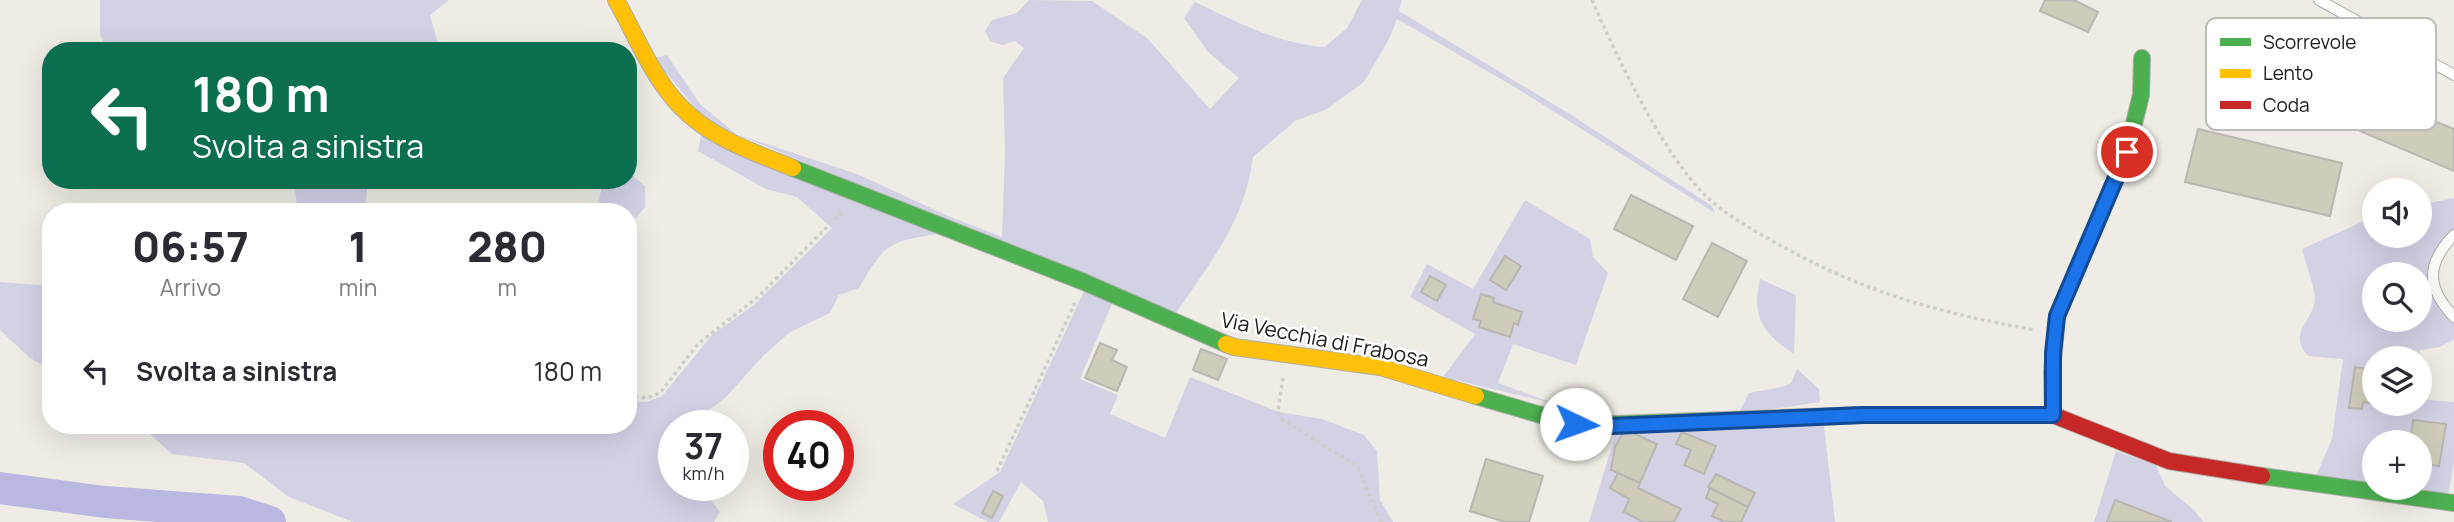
<!DOCTYPE html>
<html lang="it">
<head>
<meta charset="utf-8">
<style>
	body { margin:0; font-family:Manrope,sans-serif; background:#f2f2f3; color:#2b2b33; height:100vh; display:flex; flex-direction:column; font-size:26px; white-space:nowrap }
	* { box-sizing:border-box; margin:0 }
	p { font-size:23px; color:#7c7c81 }
	.icon { flex:none; width:38px; height:38px; fill:none; stroke:currentColor; stroke-width:2; stroke-linecap:round; stroke-linejoin:round }
	.map { position:relative; flex:1; overflow:hidden }
	.sheet { position:absolute; left:42px; top:203px; width:595px; height:231px; display:flex; flex-direction:column; background:#fff; border-radius:28px; box-shadow:0 7px 28px #0002 }
	.sheet>* { flex:none }
	.guide { position:absolute; left:42px; top:42px; width:595px; height:147px; border-radius:28px; box-shadow:0 7px 28px #0002; background:#0b6e4f; color:#fff; overflow:hidden }
	.fabs { position:absolute; left:2362px; top:178px; display:grid; gap:14px }
	.fabs a { display:grid; place-items:center; width:70px; height:70px; border-radius:50%; background:#fff; box-shadow:0 7px 28px #0002; font-size:35px }
	.speed { position:absolute; left:658px; top:410px; display:flex; gap:14px; font-size:35px; font-weight:700; text-align:center }
	.speed>* { display:grid; place-content:center; width:91px; height:91px; border-radius:50%; background:#fff; box-shadow:0 7px 28px #0002; line-height:1 }
	.speed small { font-size:18px; font-weight:400 }
	.speed .limit { border:10px solid #d22; background:#fff; color:#111 }
	.pin { position:absolute; display:grid; place-items:center; width:60px; height:60px; color:#fff; margin:-30px; border:4px solid #fff; border-radius:50%; box-shadow:0 2px 7px #0007 }
	.me { position:absolute; width:77px; margin:-38px; rotate:93deg; stroke-linejoin:round; filter:drop-shadow(0 0 5px #0008) }
	.turn { display:flex; align-items:center; gap:24px; height:147px; padding:0 35px; font-size:32px }
	.turn .icon { width:91px; height:91px; stroke-width:2.5 }
	.turn b { display:block; font-size:49px; line-height:60px }
	.eta { display:flex; justify-content:space-evenly; align-items:center; height:119px; text-align:center }
	.eta b { font-size:42px; font-weight:800; line-height:49px }
	ul { padding:0; list-style:none }
	li { display:flex; align-items:center; gap:21px; height:98px; padding:0 35px }
	li div { flex:1 }
	li b { display:block; font-size:26px }
	li em { font-style:normal }
	.map>svg:first-child { display:block }
</style>
</head>
<body>
<div class="map">
<svg width="2454" height="522" viewBox="0 0 2454 522">
	<rect width="100%" height="100%" fill="#eeece4"/>
	<g fill="#d3d2e5" fill-rule="evenodd">
		<polygon points="100,0 449,0 430,15 440,51 108,51 100,35"/>
		<path d="M1029,0L1092,1L1147,38L1210,109L1239,78L1208,52L1184,18L1195,2C1237,22 1278,44 1325,47L1347,28L1362,0H1402L1399,11L1568,113L1712,206L1715,213L1518,89L1397,19L1389,39L1364,82L1327,109L1295,121L1253,157C1244,224 1211,260 1175,315L707,122L654,58L667,55L700,104L736,134L857,174L946,215L1002,237L1005,152L1003,78L1024,48L1015,41L1002,45L990,41L985,31L992,20L1017,13Z"/>
		<path d="M701,135L939,234C889,241 884,244 859,288L839,295L830,313L790,332L763,356L726,397L695,421L693,425H674V485H705L708,496L720,512L714,522H353L289,497L244,463L172,454L140,425H628V401L646,402L662,396L712,335L754,305L832,228L797,197L766,189L698,151Z"/>
		<polygon points="628,175 632,175 645,186 645,207 636,218 628,219 628,212 597,211 602,185 609,180 628,180"/>
		<polygon points="288,180 368,180 365,212 298,212 294,182"/>
		<path d="M2454,198V230L2428,276L2433,299L2454,324V339L2440,347L2420,350L2419,359H2375V404H2420V399L2454,402V463L2448,496L2420,488V443H2375V486L2316,476L2332,439L2343,359L2308,356C2287,332 2313,322 2315,299C2315,288 2305,261 2302,249L2375,216V236H2420V205ZM2375,275H2420V320H2375Z"/>
		<polygon points="1525,200 1590,239 1593,257 1608,273 1576,365 1513,344 1498,383 1544,400 1605,416 1443,377 1475,334 1410,297 1427,264 1473,289"/>
		<path d="M1760,279L1796,295L1794,354C1763,333 1751,318 1760,279Z"/>
		<polygon points="0,282 51,286 51,370 30,358 0,330"/>
		<polygon points="1085,289 1113,301 1080,379 1118,395 1110,414 1165,438 1190,377 1279,412 1322,419 1364,435 1377,451 1380,500 1393,522 1048,522 1043,501 1021,482 999,522 988,522 953,504 1000,472"/>
		<polygon points="1797,369 1819,389 1820,402 1738,414 1749,393 1782,387 1791,383"/>
		<polygon points="1824,426 1835,522 1589,522 1617,429"/>
		<polygon points="2116,451 2156,465 2165,486 2194,510 2203,522 2094,522"/>
	</g>
	<g fill="none" stroke-linecap="round" stroke-linejoin="round">
		<polyline stroke="#bab8e0" stroke-width="32" points="0,488 105,502 239,512 270,522"/>
	</g>
	<g fill="#cfccbb" stroke="#b8b7b1" stroke-width="2">
		<polygon points="2045,0 2074,0 2098,12 2088,32 2040,11"/>
		<polygon points="2374,96 2454,129 2454,171 2360,131"/>
		<polygon points="2198,129 2342,163 2330,216 2185,182"/>
		<polygon points="1631,195 1693,226 1676,260 1614,229"/>
		<polygon points="1712,243 1747,261 1718,317 1683,299"/>
		<polygon points="1505,256 1521,266 1506,290 1490,280"/>
		<polygon points="1430,276 1446,285 1437,301 1421,292"/>
		<polygon points="1481,294 1494,298 1493,302 1522,312 1518,325 1514,323 1510,337 1479,327 1481,321 1473,319"/>
		<polygon points="1100,343 1117,350 1112,360 1127,367 1117,391 1085,378"/>
		<polygon points="1201,349 1227,359 1218,380 1193,370"/>
		<polygon points="2355,367 2375,370 2375,404 2363,402 2362,409 2349,408"/>
		<polygon points="2413,420 2446,424 2439,466 2420,463 2420,443 2410,443"/>
		<polygon points="1631,432 1657,444 1640,483 1611,470 1615,447 1623,433"/>
		<polygon points="1682,432 1716,446 1704,474 1684,465 1691,450 1676,444"/>
		<polygon points="1486,459 1543,476 1529,522 1505,522 1470,511"/>
		<polygon points="1618,473 1640,483 1638,488 1681,509 1674,522 1643,522 1624,512 1629,499 1610,488"/>
		<polygon points="1716,474 1755,493 1748,507 1708,487"/>
		<polygon points="1710,488 1748,507 1741,522 1724,522 1712,516 1718,504 1706,498"/>
		<polygon points="993,491 1003,496 992,518 982,513"/>
		<polygon points="2115,500 2172,522 2107,522"/>
	</g>
	<g fill="none" stroke-linecap="round" stroke-linejoin="round">
		<defs>
			<g id="lane">
				<polyline points="2319,0 2454,75"/>
				<path d="M2454,235C2425,265 2427,288 2454,317"/>
			</g>
			<g id="fast">
				<polyline points="793,168 1084,282 1226,344"/>
				<polyline points="1476,396 1558,420 1590,425 1863,415 1938,415"/>
				<polyline points="2053,415 2052,372 2057,316 2127,152 2141,95 2142,58"/>
				<polyline points="2262,476 2454,503"/>
			</g>
			<g id="slow">
				<path d="M616,0C636,35 652,77 680,106C710,138 753,152 793,168"/>
				<polyline points="1226,344 1234,347 1380,367 1476,396"/>
			</g>
			<polyline id="jam" points="1938,415 2053,415 2169,461 2262,476"/>
		</defs>
		<use href="#lane" stroke="#adaca6" stroke-width="12"/>
		<use href="#fast" stroke="#adaca6" stroke-width="18"/>
		<use href="#slow" stroke="#adaca6" stroke-width="18"/>
		<use href="#jam" stroke="#adaca6" stroke-width="18"/>
		<g stroke="#cececc" stroke-width="3.5" stroke-dasharray="3.5 3.5" stroke-linecap="butt">
			<path d="M1592,0C1617,57 1663,155 1707,197C1726,215 1747,226 1769,239C1859,291 1934,312 2035,330"/>
			<polyline points="1283,378 1278,410 1280,418 1358,467 1381,522"/>
			<polyline points="628,396 647,398 660,393 698,344 758,297 842,212"/>
			<polyline points="997,471 1075,303"/>
		</g>
		<use href="#lane" stroke="#fcfcfb" stroke-width="10"/>
		<use href="#fast" stroke="#4caf50" stroke-width="16"/>
		<use href="#slow" stroke="#ffc107" stroke-width="16"/>
		<use href="#jam" stroke="#c62828" stroke-width="16"/>
	</g>
	<g fill="none" stroke-linecap="round" stroke-linejoin="round">
		<defs>
			<polyline id="route" points="1576,424 1612,426 1863,415 2053,415 2053,353 2057,316 2127,152"/>
		</defs>
		<use href="#route" stroke="#114b97" stroke-width="18"/>
		<use href="#route" stroke="#1a73e8" stroke-width="12"/>
	</g>
	<g text-anchor="middle" dominant-baseline="central" stroke-width="5" stroke-linejoin="round" paint-order="stroke">
		<g font-size="21" fill="#20201b" stroke="#fff">
			<text transform="translate(1325 339) rotate(11)">Via Vecchia di Frabosa</text>
		</g>
	</g>
	<rect x="2206" y="18" width="230" height="112" rx="10" fill="#fff" stroke="#bcbcbb" stroke-width="2"/>
	<rect x="2220" y="38" width="31" height="8" fill="#4caf50"/>
	<rect x="2220" y="69" width="31" height="9" fill="#ffc107"/>
	<rect x="2220" y="101" width="31" height="8" fill="#c62828"/>
	<g font-size="19" fill="#20201b">
		<text x="2263" y="49">Scorrevole</text>
		<text x="2263" y="80">Lento</text>
		<text x="2263" y="112">Coda</text>
	</g>
</svg>
<div class="fabs">
<a><svg class="icon" aria-label="sound" viewBox="0 0 24 24"><path d="M4 9h4l5-4v14l-5-4H4zM17 9q2 3 0 6"/></svg></a>
<a><svg class="icon" aria-label="search" viewBox="0 0 24 24"><circle cx="10" cy="10" r="6"/><path d="M15 15l6 6"/></svg></a>
<a><svg class="icon" aria-label="layers" viewBox="0 0 24 24"><path d="M12 4l9 5-9 5-9-5zM3 14l9 5 9-5"/></svg></a>
<a>+</a>
</div>
<div class="speed"><div>37<small>km/h</small></div><div class="limit">40</div></div>
<div class="pin" style="left:2127px;top:152px;background:#d93025"><svg class="icon" aria-label="arrive" viewBox="0 0 24 24"><path d="M6 21V4h12l-3 4 3 4H6"/></svg></div>
<svg class="me" style="left:1576px;top:424px" viewBox="-20 -20 40 40"><circle r="19" fill="#fff"/><path d="M0-13L10 11 0 6-10 11z" fill="#1a73e8"/></svg>
<div class="guide">
<div class="turn"><svg class="icon" aria-label="left" viewBox="0 0 24 24"><path d="M17 20v-9H6M10 6l-5 5 5 5"/></svg><div><b>180 m</b>Svolta a sinistra</div></div>
</div>
<section class="sheet">
<div class="eta">
<div><b>06:57</b><p>Arrivo</p></div>
<div><b>1</b><p>min</p></div>
<div><b>280</b><p>m</p></div>
</div>
<ul>
<li><svg class="icon" aria-label="left" viewBox="0 0 24 24"><path d="M17 20v-9H6M10 6l-5 5 5 5"/></svg><div><b>Svolta a sinistra</b></div><em>180 m</em></li>
</ul>
</section>
</div>
</body>
</html>
